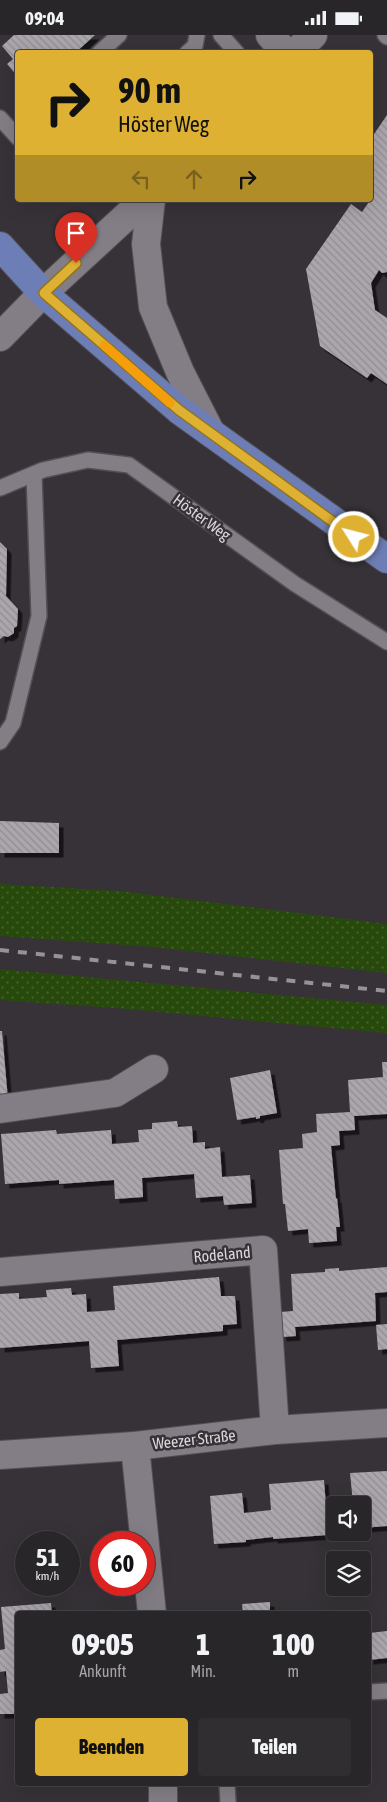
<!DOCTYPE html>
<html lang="de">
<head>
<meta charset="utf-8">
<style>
	body { margin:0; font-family:"Asap Condensed",sans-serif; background:#302e31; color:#f1f3f6; height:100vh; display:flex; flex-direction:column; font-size:19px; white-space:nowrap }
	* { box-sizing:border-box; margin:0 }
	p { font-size:16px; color:#a5a5a8 }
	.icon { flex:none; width:28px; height:28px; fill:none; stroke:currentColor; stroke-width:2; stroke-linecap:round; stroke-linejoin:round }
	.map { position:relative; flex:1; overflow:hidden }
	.side { position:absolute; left:15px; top:1576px; width:356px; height:175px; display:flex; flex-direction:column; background:#282629; border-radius:5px; box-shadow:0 5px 20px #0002,0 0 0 1px #444346 }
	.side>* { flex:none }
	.guide { position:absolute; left:15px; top:15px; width:358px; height:152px; border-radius:5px; box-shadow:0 5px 20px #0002,0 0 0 1px #444346; background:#deb133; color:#111; overflow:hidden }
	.fabs { position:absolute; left:326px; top:1461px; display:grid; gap:10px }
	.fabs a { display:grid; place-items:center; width:45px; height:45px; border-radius:5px; background:#282629; box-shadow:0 5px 20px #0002,0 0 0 1px #444346; font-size:25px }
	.speed { position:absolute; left:15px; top:1496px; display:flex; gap:10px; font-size:25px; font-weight:700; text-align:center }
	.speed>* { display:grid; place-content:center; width:65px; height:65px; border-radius:50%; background:#282629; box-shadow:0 5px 20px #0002,0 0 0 1px #444346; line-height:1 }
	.speed small { font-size:12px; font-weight:400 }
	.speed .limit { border:8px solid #d22; background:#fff; color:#111 }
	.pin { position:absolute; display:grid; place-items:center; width:42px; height:42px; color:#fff; margin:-51px -21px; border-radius:50% 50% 50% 0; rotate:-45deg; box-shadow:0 0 5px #0007 }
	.pin .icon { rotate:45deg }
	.me { position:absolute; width:55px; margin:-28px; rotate:306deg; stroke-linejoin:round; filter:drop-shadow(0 0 4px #0008) }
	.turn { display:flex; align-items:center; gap:18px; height:105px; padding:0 20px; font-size:22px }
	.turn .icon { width:65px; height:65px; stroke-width:2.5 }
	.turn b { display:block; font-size:35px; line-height:42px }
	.lanes { display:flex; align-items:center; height:48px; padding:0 20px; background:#0003; justify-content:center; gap:25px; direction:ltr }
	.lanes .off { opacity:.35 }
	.eta { display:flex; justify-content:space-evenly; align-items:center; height:85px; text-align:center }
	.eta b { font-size:30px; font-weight:800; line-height:35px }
	.action { display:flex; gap:10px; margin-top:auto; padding:10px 20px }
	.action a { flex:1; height:58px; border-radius:5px; background:#deb133; color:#111; font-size:20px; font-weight:800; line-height:58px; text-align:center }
	.action a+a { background:#302e31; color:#f1f3f6 }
	.status { display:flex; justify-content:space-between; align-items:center; height:35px; padding:0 25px; background:#282629; direction:ltr }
	.status svg { height:14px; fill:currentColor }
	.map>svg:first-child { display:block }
</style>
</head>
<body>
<div class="status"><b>09:04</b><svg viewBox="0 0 49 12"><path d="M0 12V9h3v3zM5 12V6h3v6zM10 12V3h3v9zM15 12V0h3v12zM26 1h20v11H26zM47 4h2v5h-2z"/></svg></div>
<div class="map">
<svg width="387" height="1767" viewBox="0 0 387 1767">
	<defs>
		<pattern id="grass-dots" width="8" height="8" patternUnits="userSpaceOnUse" patternTransform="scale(1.25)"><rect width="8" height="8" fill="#28490c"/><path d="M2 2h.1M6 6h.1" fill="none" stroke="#47622f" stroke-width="1.8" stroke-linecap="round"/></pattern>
		<pattern id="building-back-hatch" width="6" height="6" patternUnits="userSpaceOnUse" patternTransform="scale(1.25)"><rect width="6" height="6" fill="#aba5ac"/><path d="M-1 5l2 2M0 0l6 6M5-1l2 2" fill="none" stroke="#918c92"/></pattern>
		<filter id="shadow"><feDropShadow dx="4.5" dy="4.5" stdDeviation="0" flood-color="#0009"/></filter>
	</defs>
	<rect width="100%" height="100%" fill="#363237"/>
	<g fill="url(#grass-dots)">
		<polygon points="0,849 119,856 387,889 387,938 153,912 0,901"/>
		<polygon points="0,934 387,970 387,998 116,973 0,965"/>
	</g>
	<g fill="url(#building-back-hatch)" filter="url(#shadow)">
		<polygon points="14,0 95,0 75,18 18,18 18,42 7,29 13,24 2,11"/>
		<polygon points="387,80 387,237 382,238 379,235 371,248 375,275 387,283 387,349 371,338 367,343 320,311 306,234 351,169 362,177 373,161 370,159 370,105"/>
		<polygon points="0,507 7,514 6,561 18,574 17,591 14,593 14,598 8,602 4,601 0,604"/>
		<polygon points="0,786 59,788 59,818 0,818"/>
		<polygon points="0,996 2,996 8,1065 0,1065"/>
		<polygon points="382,1027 387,1027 387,1079 354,1081 355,1095 339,1096 340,1110 331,1111 336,1164 337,1163 340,1192 336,1192 337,1206 309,1208 308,1194 288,1196 285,1169 283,1169 279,1115 303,1113 302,1099 317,1097 316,1079 350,1077 348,1045 383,1042"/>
		<polygon points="270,1035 277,1078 260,1081 260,1083 256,1084 256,1082 237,1085 230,1043"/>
		<polygon points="177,1086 178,1092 192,1091 193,1108 205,1107 205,1114 220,1112 222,1142 250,1140 252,1168 224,1170 223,1161 196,1163 194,1139 142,1143 143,1162 115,1164 114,1145 59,1149 59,1145 5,1149 1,1099 56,1095 57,1099 111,1095 112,1109 139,1107 138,1095 152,1094 152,1088"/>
		<polygon points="387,1232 387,1257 375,1258 376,1286 295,1292 296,1301 282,1302 280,1277 293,1276 291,1239 325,1237 325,1234 339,1233 339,1236"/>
		<polygon points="219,1242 221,1261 235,1261 237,1289 223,1290 223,1296 117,1305 119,1331 91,1333 89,1306 0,1313 0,1259 19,1258 19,1264 47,1262 46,1255 71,1253 72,1260 86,1259 87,1277 115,1275 113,1251"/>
		<polygon points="387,1289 387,1314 378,1315 376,1290"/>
		<polygon points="387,1436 387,1491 362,1493 362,1470 349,1470 348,1469 353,1468 350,1438"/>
		<polygon points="324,1445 326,1471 335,1470 335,1497 328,1498 328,1500 273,1504 273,1502 246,1505 246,1507 214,1509 210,1461 242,1458 244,1478 271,1475 269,1449"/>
		<polygon points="270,1567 270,1579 243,1579 242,1569"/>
		<polygon points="51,1568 52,1579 18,1579 18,1679 0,1679 0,1659 8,1658 6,1636 0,1637 0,1615 5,1614 1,1572"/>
		<polygon points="387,1596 387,1623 369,1625 369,1598"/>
	</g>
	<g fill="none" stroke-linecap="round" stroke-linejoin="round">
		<defs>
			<g id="lane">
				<polyline points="221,0 237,18"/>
				<polyline points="385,0 387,2"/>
				<polyline points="99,18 119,0"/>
				<polyline points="187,18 195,11 197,0"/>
				<polyline points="0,83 18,103"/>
				<polyline points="0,453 43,435 88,425 129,430 295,549 387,607"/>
				<polyline points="0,707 13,688 39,581 34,439"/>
				<polyline points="369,1657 387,1656"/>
				<polyline points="227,1749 228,1767"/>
			</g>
			<g id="street">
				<polyline points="270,0 286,18"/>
				<polyline points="295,18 313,0"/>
				<polyline points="151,165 146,209 153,272 180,337 211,398"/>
				<polyline points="0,302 43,258 144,165"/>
				<polyline points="0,1074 115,1058 154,1034"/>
				<polyline points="0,1237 263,1215 275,1395"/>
				<polyline points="135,1411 152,1579"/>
				<polyline points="0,1420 135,1411 275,1395 387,1388"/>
				<polyline points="163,1749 163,1767"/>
			</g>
			<polyline id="primary" points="0,211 43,258 179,375 387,524"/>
		</defs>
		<use href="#lane" stroke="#534f54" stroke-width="18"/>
		<use href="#street" stroke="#534f54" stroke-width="30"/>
		<use href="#primary" stroke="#534f54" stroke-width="30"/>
		<use href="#lane" stroke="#837e85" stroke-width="15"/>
		<use href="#street" stroke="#837e85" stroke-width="28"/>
		<use href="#primary" stroke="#6d7eb6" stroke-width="28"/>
		<polyline stroke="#969397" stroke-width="4" stroke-dasharray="9 9" stroke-linecap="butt" points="0,915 387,956"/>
	</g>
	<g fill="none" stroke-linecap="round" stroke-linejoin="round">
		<defs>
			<polyline id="route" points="76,228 44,258 179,375 354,502"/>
		</defs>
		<use href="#route" stroke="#907321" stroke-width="12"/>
		<use href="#route" stroke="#deb133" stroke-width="9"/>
		<polyline stroke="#f59e0b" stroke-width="9" points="104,310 170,368"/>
	</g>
	<g text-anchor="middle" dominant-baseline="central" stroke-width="5" stroke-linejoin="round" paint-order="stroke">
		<g font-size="16" fill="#dbd8dc" stroke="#363237">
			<text transform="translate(202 482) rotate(36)">Höster Weg</text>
			<text transform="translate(222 1219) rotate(-5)">Rodeland</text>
			<text transform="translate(194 1404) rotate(-6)">Weezer Straße</text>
		</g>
	</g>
</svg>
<div class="fabs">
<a><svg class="icon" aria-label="sound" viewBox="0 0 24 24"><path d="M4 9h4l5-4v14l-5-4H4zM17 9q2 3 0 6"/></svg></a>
<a><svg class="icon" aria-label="layers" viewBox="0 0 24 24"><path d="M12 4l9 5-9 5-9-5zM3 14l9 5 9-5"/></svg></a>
</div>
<div class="speed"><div>51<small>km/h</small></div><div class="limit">60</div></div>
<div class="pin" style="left:76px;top:228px;background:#d93025"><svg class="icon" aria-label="arrive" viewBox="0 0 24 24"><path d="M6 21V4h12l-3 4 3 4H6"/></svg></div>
<svg class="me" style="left:354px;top:502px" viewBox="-20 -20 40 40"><circle r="17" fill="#deb133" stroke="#fff" stroke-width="3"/><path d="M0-11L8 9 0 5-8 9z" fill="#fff"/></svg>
<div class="guide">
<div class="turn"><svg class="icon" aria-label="right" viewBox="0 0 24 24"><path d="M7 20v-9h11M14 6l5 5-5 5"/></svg><div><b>90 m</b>Höster Weg</div></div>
<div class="lanes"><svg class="icon off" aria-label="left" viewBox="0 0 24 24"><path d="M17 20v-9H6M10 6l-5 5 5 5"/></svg><svg class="icon off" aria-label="ahead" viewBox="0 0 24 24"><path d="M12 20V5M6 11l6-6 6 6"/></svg><svg class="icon" aria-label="right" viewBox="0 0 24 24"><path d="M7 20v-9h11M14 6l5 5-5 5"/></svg></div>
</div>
<section class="side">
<div class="eta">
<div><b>09:05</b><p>Ankunft</p></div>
<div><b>1</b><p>Min.</p></div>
<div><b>100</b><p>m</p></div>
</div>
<div class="action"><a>Beenden</a><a>Teilen</a></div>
</section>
</div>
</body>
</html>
